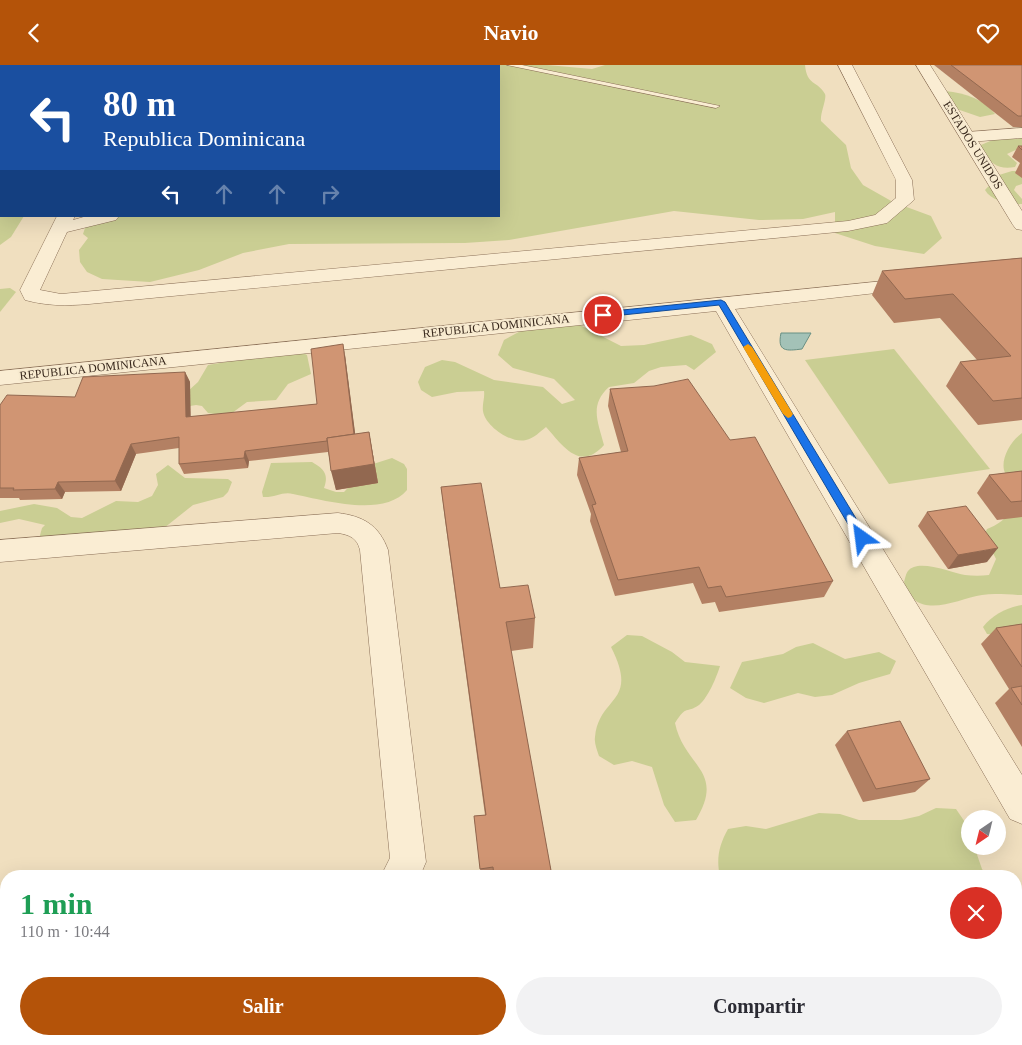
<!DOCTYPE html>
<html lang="es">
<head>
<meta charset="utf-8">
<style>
	body { margin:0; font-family:Georgia,serif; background:#f2f2f3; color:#2b2b33; height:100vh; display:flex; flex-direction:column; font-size:19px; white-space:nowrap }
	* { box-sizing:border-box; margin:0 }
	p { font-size:16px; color:#7c7c81 }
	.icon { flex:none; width:28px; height:28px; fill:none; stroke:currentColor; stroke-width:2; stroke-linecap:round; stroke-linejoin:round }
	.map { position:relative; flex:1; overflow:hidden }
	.details { position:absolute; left:0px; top:805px; width:1022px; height:175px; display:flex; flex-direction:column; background:#fff; border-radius:20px 20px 0 0; box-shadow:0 5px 20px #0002 }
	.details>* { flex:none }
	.hud { position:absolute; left:0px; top:0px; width:500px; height:152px; box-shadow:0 5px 20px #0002; background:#1a4fa0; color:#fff; overflow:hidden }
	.needle { width:32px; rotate:215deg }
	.fabs { position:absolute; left:961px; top:745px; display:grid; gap:10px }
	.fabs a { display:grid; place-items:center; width:45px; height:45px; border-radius:50%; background:#fff; box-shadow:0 5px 20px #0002; font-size:25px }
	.pin { position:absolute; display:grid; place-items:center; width:42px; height:42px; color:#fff; margin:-21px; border:2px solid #fff; border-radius:50%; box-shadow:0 1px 5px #0007 }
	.me { position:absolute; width:55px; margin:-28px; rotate:329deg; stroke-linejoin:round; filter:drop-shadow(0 0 4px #0008) }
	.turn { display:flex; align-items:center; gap:18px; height:105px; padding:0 20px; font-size:22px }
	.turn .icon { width:65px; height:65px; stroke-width:2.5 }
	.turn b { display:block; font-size:35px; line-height:42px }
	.lanes { display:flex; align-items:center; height:48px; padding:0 20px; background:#0003; justify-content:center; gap:25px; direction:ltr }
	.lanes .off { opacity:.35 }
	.round { display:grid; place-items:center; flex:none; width:52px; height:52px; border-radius:26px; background:#f2f2f3 }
	.summary { display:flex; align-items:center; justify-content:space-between; height:85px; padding:0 20px }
	h1 { font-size:30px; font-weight:700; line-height:38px; color:#1e9e55 }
	.cta { display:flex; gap:10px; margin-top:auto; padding:10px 20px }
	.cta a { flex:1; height:58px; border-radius:30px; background:#b45309; color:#fff; font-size:20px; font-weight:700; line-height:58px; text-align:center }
	.cta a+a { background:#f2f2f3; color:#2b2b33 }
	header { display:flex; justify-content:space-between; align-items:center; height:65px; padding:0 20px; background:#b45309; color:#fff; font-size:22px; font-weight:700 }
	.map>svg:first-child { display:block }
</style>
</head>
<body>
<header><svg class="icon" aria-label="back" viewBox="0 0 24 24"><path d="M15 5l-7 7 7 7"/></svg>Navio<svg class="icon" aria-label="heart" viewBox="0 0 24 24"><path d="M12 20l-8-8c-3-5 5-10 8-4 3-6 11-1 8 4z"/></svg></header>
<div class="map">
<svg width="1022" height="980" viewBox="0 0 1022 980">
	<rect width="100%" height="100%" fill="#f0dfbf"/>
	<g fill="#cace93">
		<path d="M308,0H547L592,4L605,0H805C807,21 817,15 825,29C827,34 820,48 821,56L846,80L851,103L863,120L893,137L931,151L942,173L924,189L875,181L835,168V147L803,154L759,155L674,146L509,175L465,178L289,179L243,188L199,205L150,217L102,214L87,207L80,197L79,185L88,173L83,169L89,151H499V1Z"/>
		<path d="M945,26C967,28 984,35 995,49L980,52L948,41Z"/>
		<path d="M1022,71V82L1007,89L1017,98L1015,102C999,105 992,99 981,87V80L997,73Z"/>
		<polygon points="0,93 1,151 24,151 11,172 0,180"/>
		<path d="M1012,106H1022V119L1016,121L1014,125L1022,134V139C1010,140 991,136 985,125L999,110Z"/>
		<polygon points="10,223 16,227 0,247 0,224"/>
		<path d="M574,257L621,281L644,280L691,270L712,279L716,287L694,305L686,300L661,302L649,306L634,318L609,322C589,340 598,357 604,380C580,407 563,381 546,362C541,366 533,374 526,375C511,379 485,361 483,346C482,339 485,333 484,326L457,327L432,332L421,325L418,317L425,302L442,295L455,297L494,315L543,322L562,339L575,335L554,314L513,303L498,290L504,275L530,261Z"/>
		<polygon points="894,284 990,404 889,419 805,295"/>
		<polygon points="297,285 307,290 311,309 288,319 276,335 247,337 228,351 208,348 202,341 196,340 167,345 198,317 208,300"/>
		<path d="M1022,368V530C1009,530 995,528 982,530C956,534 916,558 904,517C905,514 906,508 908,506C918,493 952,508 965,510C973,511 981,511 989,510L996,494L984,470L987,464C1001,459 1020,444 1015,427C1014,419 1006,413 1004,405C1001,392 1012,375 1022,368Z"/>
		<path d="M392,393L404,399L407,404V425C384,453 323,435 293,429C283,426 274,433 263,432L262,427L271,398L312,397C324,404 329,409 324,423L336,427H344L370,400Z"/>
		<polygon points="168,400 185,413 228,414 232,417 228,427 223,432 193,440 164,463 39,474 42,463 45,460 19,454 0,458 0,446 34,439 57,443 71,452 82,453 116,436 138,437 152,431 158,420 156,409"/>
		<path d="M1022,540V562L997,570L987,569L983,562C992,550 1008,542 1022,540Z"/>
		<path d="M627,570L642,571L672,587L685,597L720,601C717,611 708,633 699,640C686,649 687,639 675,658C684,702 726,705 696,755L675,757L664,740L652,702L632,696L614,700L599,691C597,685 594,678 595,672C599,630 640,639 611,582Z"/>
		<polygon points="813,578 845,594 879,587 896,596 890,609 859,618 832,630 815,632 798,628 764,638 746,633 730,623 742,597 783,589 796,582"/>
		<path d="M936,743L956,744L969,763L970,781H974L982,804L987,811H720C716,794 719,780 728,764L746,761L766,764L819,748L840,749L859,755H901L919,751Z"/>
		<polygon points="1016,848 1022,858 1022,949 1016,946"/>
		<polygon points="785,974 845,974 839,980 794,980"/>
	</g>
	<path fill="#a3c2b7" stroke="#699084" d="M781,268H811L802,284C786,286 777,287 781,268Z"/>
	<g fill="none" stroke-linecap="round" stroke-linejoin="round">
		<defs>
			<polygon id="service" points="507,0 522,0 720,41 716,43"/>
			<g id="minor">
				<polygon points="15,0 35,0 36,1 16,1"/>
				<path d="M838,0H852L912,115L914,135L887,158L848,166L89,239C67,241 47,241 25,235L20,225L57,151H75L73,155L87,151H119L116,155L67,167L40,225L61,229L848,156L875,150L896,133V115Z"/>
				<rect x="0" y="21" width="1" height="8"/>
				<polygon points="1022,63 1022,73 968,77 960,72 968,67"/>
				<polygon points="913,213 920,215 923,219 920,223 735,244 1022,710 1022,759 1010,754 716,246 0,320 0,306"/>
				<path d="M338,448C363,451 379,460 388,485L426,797L420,811H381L390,793L360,485C357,473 350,470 338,468L0,497V475Z"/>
				<polygon points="6,870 6,908 0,909 0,871"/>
			</g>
			<polygon id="tertiary" points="916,0 930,0 1022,146 1022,165 1016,164 1013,160"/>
		</defs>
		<use href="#service" stroke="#8a6f57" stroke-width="1"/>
		<use href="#minor" stroke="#8a6f57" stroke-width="1"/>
		<use href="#tertiary" stroke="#8a6f57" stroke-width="1"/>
		<use href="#service" fill="#faedd3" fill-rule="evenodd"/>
		<use href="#minor" fill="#faedd3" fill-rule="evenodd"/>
		<use href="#tertiary" fill="#faedd3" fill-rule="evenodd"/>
	</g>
	<g fill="#b38063">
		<polygon points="934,0 1022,0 1022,62 1013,62"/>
		<polygon points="1018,81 1022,81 1022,113 1015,108 1020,98 1012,92"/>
		<polygon points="1022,193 1022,355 978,360 946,321 960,297 977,295 940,253 894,258 872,230 882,206"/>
		<polygon points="345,290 355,369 369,367 378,418 336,425 328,387 249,396 248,403 184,409 179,399 179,383 136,389 121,426 65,427 62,434 20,435 19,433 0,433 0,340 75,332 185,307 190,317 190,352 317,339"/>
		<polygon points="610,324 730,375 833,516 824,532 719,547 715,537 702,539 693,518 615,531 590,456 591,449 577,410 579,393 621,387 608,341"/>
		<polygon points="1022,406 1022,452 997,455 977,428 989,410"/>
		<polygon points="441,422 500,523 535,553 533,583 511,586 552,811 481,811 474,751 485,750 445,455"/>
		<polygon points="927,447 987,497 948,504 918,461"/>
		<polygon points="1022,559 1022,682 995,638 1009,624 981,579 996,563"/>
		<polygon points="847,666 930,714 915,727 863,737 835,680"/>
		<polygon points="698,974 764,974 766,980 700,980"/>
		<polygon points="869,974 971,974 974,980 872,980"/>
	</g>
	<g fill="#926850">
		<polygon points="343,279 345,290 357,383 354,373"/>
		<polygon points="185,307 190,317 191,362 186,352"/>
		<polygon points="369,367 378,418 336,425 331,406"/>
		<polygon points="131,379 136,389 121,426 115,416"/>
		<polygon points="245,386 249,396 248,403 244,393"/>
		<polygon points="58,417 65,427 62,434 55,424"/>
		<polygon points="998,483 987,497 948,504 958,490"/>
		<rect x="319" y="974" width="8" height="6"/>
	</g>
	<g fill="#d09573" stroke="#926850">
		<polygon points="951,0 1022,0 1022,51 1018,51"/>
		<polygon points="1018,81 1022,81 1022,85"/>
		<polygon points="1022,193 1022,333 993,336 960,297 1011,291 953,229 905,234 882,206"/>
		<polygon points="343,279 354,369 327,373 327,376 245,386 244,393 179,399 179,372 131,379 115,416 58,417 55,424 13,425 14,423 0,423 0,340 7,330 75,332 83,312 185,307 186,352 317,339 311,284"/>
		<polygon points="688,314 730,375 755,372 833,516 726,532 721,521 708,523 699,502 618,515 592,440 596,439 579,393 628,386 610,324 654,321"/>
		<polygon points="369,367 374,399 331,406 327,373"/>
		<polygon points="1022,406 1022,436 1011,437 989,410"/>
		<polygon points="481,418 500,523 528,520 535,553 506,557 552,811 494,811 493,802 480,804 474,751 486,750 441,422"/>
		<polygon points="966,441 998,483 958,490 927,447"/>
		<polygon points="1022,559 1022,602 996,563"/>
		<polygon points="1022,621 1022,640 1011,623"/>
		<polygon points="900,656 930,714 876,724 847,666"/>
		<polygon points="95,974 319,974 319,980 94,980"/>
		<polygon points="516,974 582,974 583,980 517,980"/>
		<polygon points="708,974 764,974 766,980 710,980"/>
		<polygon points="887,974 971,974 974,980 890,980"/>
	</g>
	<polygon fill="#1a73e8" stroke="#114b97" points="721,235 725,237 866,470 866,476 858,476 719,240 603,252 599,250 603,247"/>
	<polygon fill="#f59e0b" points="748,279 752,282 793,349 791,352 788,353 783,349 743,282"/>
	<g text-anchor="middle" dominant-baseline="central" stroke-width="4" stroke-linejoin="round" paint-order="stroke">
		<g font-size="12" fill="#38281c" stroke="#f7eacf">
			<text transform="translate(973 80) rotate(58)">ESTADOS UNIDOS</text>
			<text transform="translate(496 261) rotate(-6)">REPUBLICA DOMINICANA</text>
			<text transform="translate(93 303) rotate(-6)">REPUBLICA DOMINICANA</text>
		</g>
	</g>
</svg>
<div class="fabs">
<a><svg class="needle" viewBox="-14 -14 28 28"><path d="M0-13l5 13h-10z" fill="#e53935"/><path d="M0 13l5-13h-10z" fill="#7c7c81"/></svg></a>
</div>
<div class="pin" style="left:603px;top:250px;background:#d93025"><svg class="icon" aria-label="arrive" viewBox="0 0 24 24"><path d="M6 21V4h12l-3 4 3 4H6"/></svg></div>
<svg class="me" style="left:862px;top:473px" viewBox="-20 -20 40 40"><path d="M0-17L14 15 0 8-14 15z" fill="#1a73e8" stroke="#fff" stroke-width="4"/></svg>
<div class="hud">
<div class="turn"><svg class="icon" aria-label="left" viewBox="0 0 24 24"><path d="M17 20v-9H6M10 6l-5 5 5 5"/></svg><div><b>80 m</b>Republica Dominicana</div></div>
<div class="lanes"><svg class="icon" aria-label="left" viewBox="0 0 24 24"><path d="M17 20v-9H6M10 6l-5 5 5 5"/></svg><svg class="icon off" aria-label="ahead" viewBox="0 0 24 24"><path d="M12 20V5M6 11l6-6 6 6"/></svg><svg class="icon off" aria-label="ahead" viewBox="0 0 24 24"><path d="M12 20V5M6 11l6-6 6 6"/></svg><svg class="icon off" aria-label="right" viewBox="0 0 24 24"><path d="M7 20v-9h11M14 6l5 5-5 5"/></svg></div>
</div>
<section class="details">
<div class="summary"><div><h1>1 min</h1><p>110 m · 10:44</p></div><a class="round" style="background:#d93025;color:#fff"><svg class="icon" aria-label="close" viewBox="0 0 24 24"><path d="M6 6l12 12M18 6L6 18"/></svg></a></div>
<div class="cta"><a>Salir</a><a>Compartir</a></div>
</section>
</div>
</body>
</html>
